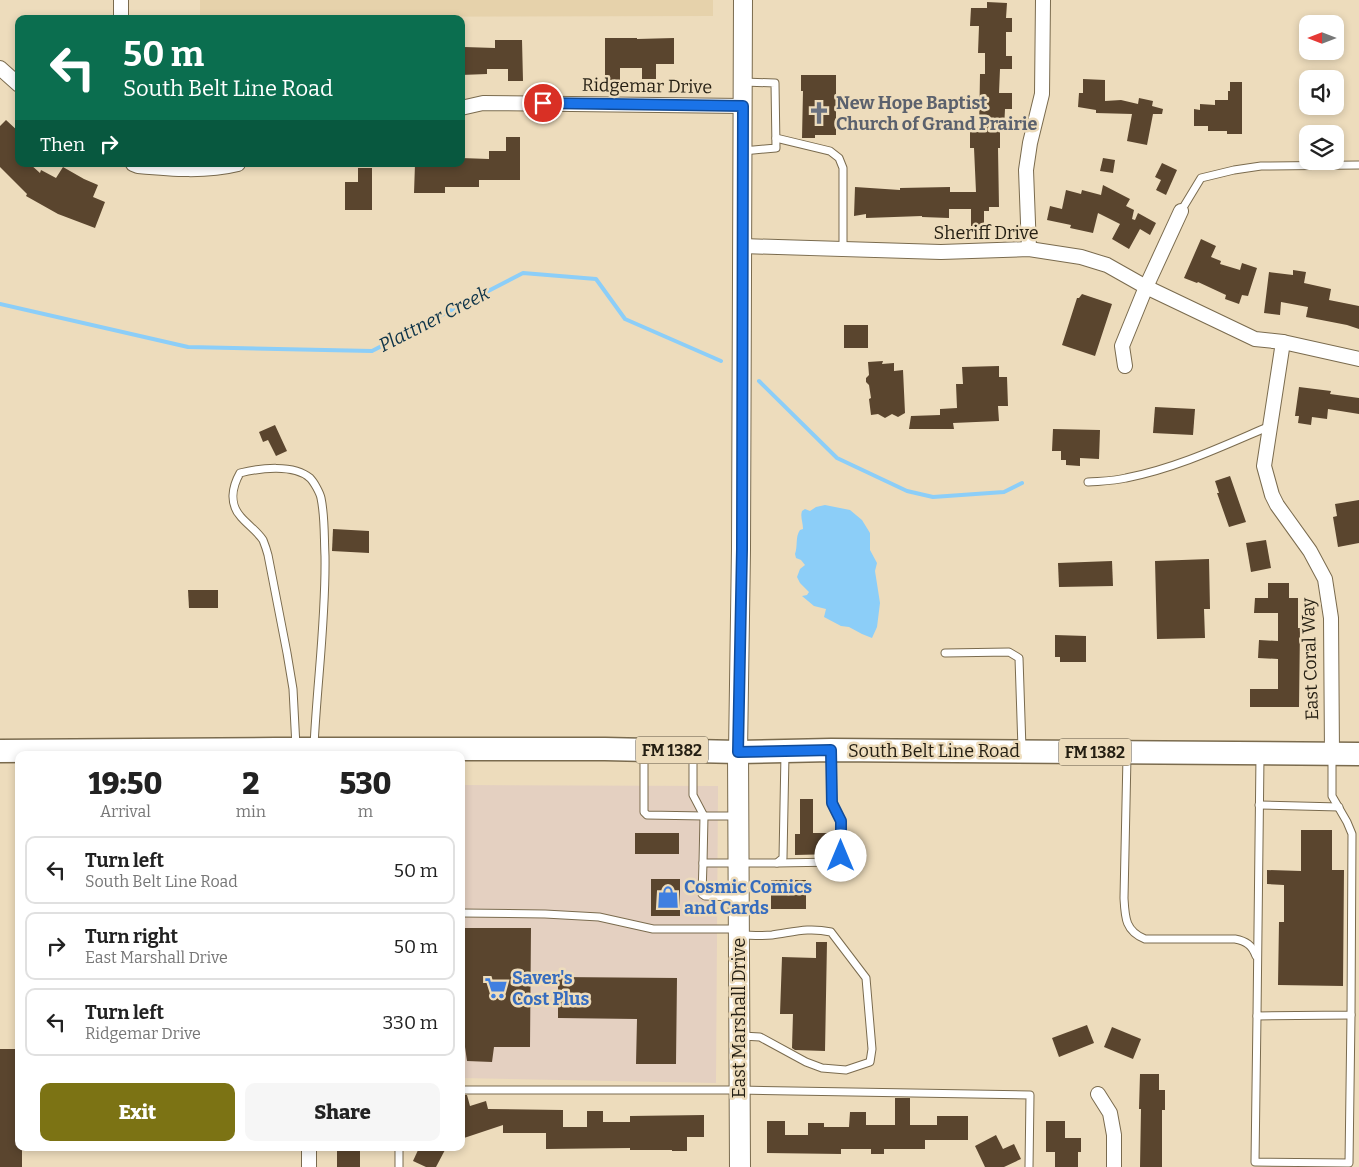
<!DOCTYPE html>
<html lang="en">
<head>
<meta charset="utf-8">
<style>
	body { margin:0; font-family:Bitter,serif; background:#f6f6f6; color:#222; height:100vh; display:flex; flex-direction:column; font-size:19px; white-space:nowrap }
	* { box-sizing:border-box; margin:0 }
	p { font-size:16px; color:#767676 }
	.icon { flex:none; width:28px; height:28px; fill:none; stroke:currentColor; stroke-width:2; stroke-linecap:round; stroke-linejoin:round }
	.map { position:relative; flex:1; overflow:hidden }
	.drawer { position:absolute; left:15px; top:751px; width:450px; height:400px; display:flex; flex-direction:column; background:#fff; border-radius:10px; box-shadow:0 2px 8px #0003 }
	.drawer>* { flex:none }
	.top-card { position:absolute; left:15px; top:15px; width:450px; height:152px; border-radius:10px; box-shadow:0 2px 8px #0003; background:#0b6e4f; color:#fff; overflow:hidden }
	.needle { width:32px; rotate:270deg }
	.buttons { position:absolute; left:1299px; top:15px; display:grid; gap:10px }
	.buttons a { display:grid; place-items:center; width:45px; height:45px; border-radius:10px; background:#fff; box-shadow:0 2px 8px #0003; font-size:25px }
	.pin { position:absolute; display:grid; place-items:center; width:42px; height:42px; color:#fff; margin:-21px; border:2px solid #fff; border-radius:50%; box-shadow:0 1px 5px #0007 }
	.me { position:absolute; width:55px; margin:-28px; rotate:0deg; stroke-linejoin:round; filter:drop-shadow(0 0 4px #0008) }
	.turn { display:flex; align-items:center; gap:18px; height:105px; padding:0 25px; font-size:22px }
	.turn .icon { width:65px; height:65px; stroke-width:2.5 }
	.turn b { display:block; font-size:35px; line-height:42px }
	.then { display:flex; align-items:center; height:48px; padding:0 25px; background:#0003; gap:10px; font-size:19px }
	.eta { display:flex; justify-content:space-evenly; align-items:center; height:85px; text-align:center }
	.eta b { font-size:30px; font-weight:800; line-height:35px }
	.button { display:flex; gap:10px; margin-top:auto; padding:10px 25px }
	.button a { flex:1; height:58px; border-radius:10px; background:#7c7314; color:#fff; font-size:20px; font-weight:800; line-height:58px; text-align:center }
	.button a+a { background:#f6f6f6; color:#222 }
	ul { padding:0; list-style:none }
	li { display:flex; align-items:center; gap:15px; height:68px; margin:0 10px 8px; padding:0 15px; border:2px solid #e0e0e0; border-radius:10px }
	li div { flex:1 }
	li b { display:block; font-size:19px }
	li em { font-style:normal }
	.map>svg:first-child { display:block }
</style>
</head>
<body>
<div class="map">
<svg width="1359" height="1167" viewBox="0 0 1359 1167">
	<rect width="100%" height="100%" fill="#eddcbc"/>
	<polygon fill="#e4d0c1" points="461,785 718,786 716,1083 461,1078"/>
	<polygon fill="#e6d2ab" points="200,0 713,0 713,16 200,17"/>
	<path fill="#8ccef8" d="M825,505L850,510L862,520L870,533V550L877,563L875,571L880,603L877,627L872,638L862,634L849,627L841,626L824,617L826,609L814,606L802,596L807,595L809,592L800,583L797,577L800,569L805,565L801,560L796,558L795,554C798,546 795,537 800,530L803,529C803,522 800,517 802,511L805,509L810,511L816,507Z"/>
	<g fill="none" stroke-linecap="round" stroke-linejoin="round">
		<g stroke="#8ccef8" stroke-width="4">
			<polyline points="0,304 188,347 372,351 523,273 596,279 625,319 721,361"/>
			<polyline points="759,381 837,458 907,491 933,497 1004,492 1022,483"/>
		</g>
	</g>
	<g fill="#5a452e">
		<polygon points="987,2 1007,3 1006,18 1012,18 1012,32 1006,32 1006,56 1012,56 1012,69 1000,69 999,93 1012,93 1012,109 1005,109 1004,129 1000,129 1000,148 998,148 999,207 989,207 989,211 984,211 984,226 971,226 971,209 949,209 949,218 922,217 922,216 866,218 866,214 854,216 855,187 900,190 900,188 950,187 950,192 976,192 974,148 970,148 970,132 979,132 980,74 985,74 985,53 978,53 979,26 970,26 971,8 987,8"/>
		<polygon points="605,38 637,38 637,39 674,38 674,64 656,64 656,79 642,79 642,68 620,68 620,80 605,80"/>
		<polygon points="495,40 522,40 523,81 508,81 508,69 487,69 487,74 461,75 461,50 464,50 464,47 495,48"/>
		<polygon points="801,75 836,75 836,135 815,135 815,138 802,138 803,91 801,91"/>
		<polygon points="1083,79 1105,80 1105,101 1121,100 1138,104 1139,98 1153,101 1152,106 1163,109 1162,114 1153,114 1147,145 1127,141 1132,114 1096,113 1096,110 1078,107 1079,93 1083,93"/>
		<polygon points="1230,82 1242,82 1242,134 1227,134 1227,131 1208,131 1208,126 1194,126 1194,109 1200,110 1200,104 1215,105 1215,100 1228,100 1228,91 1230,91"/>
		<polygon points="6,120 19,132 19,164 30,164 40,173 41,170 56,178 63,167 84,179 98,185 93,197 105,202 95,228 58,214 26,196 27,194 0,167 0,126"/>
		<polygon points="506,137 520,137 520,180 479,180 479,187 445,187 445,193 414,193 415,164 461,164 461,158 489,159 489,151 506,151"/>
		<polygon points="1103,158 1115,160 1113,173 1100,171"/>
		<polygon points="1162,163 1177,170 1166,195 1156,190 1161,180 1155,177"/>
		<polygon points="358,168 372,168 372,210 345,210 345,182 358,182"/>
		<polygon points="1103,185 1130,199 1126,206 1134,210 1132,219 1135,220 1138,213 1156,223 1150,235 1140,229 1129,249 1112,239 1120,224 1098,213 1093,233 1070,228 1071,225 1047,220 1050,206 1062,209 1066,190 1081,194 1082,190 1101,195"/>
		<polygon points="1201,239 1216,246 1211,257 1221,261 1220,264 1240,270 1242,263 1257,268 1248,296 1242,295 1239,304 1225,299 1226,295 1198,282 1197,283 1184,278"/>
		<polygon points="1293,270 1306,272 1304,283 1331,289 1329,300 1359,306 1359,329 1347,325 1306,317 1308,307 1281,302 1280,315 1264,313 1269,272 1293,275"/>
		<polygon points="1082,294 1112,304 1095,356 1062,345 1077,298 1079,298"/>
		<rect x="844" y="325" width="24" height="23"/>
		<polygon points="883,361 882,364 894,363 894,371 903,370 905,413 898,417 892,414 885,418 878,414 871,415 869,399 871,398 869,385 866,382 866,378 869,375 868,362"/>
		<polygon points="999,366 999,377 1007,377 1008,406 998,406 999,421 953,423 954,429 909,429 911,416 940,415 940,409 957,408 956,384 963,384 962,367"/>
		<polygon points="1299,387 1331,391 1330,394 1359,398 1359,414 1328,409 1327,419 1312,417 1311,425 1298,423 1299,416 1295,416"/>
		<polygon points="1155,407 1195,409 1193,435 1153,433"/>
		<polygon points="275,425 287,451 276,456 268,440 263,442 259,432"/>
		<polygon points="1053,429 1100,430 1099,459 1080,458 1080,466 1066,465 1066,460 1061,460 1061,451 1052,451"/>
		<polygon points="1230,476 1246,522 1229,527 1217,493 1219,493 1215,481"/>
		<polygon points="1359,500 1359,543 1338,547 1333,517 1337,516 1335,504"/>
		<polygon points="333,529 369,531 369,553 332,551"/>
		<polygon points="1266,540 1271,568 1251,572 1246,543"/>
		<polygon points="1209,559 1210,609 1204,609 1205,638 1157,639 1155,561"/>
		<polygon points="1112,561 1113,586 1059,587 1058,563"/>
		<polygon points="1268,583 1289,583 1289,598 1298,598 1298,628 1300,628 1299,707 1250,707 1250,689 1278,689 1278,659 1258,658 1259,640 1278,641 1278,613 1254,613 1255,598 1268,598"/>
		<polygon points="188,590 218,590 218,608 189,608"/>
		<polygon points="1055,635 1086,636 1086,662 1060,662 1060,657 1055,657"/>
		<polygon points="800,799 813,799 813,833 836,833 836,854 795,855 795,834 800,834"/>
		<polygon points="1301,830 1332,830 1332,870 1344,870 1343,986 1278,985 1279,922 1284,922 1284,885 1267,884 1267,870 1301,871"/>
		<rect x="635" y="833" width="44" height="21"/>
		<rect x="651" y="879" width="29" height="37"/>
		<rect x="771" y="880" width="35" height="29"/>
		<polygon points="461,928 531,928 530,1047 494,1047 492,1062 467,1061 465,1047 461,1047"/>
		<polygon points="816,942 827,942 825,1051 795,1050 792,1048 793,1014 780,1014 782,957 816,958"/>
		<polygon points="558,977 677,978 676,1064 636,1064 637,1019 558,1018"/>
		<polygon points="1087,1025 1094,1043 1059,1057 1052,1038"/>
		<polygon points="1112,1027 1141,1039 1133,1059 1104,1047"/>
		<polygon points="0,1049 19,1049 19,1148 22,1148 22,1167 0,1167"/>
		<polygon points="1140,1074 1159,1074 1159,1090 1165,1090 1165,1110 1162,1110 1162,1167 1140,1167 1141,1109 1139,1109"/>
		<polygon points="461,1095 467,1095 470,1106 486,1101 488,1109 563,1110 563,1127 587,1127 587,1111 603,1111 603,1122 630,1122 630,1116 704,1115 704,1137 687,1137 687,1151 672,1151 672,1150 630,1150 630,1148 546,1149 546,1133 503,1133 503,1125 464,1138 461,1131"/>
		<polygon points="895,1098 910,1098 910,1125 937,1125 937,1116 968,1116 968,1140 925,1140 925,1149 884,1149 884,1154 871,1154 871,1149 841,1149 841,1154 767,1153 767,1121 785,1121 785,1135 808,1135 808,1123 824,1123 824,1127 849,1127 850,1112 866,1112 866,1125 895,1125"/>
		<polygon points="1046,1121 1065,1121 1065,1138 1081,1138 1081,1152 1078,1152 1078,1167 1055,1167 1055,1152 1046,1152"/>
		<polygon points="996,1135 1003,1149 1014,1144 1021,1159 1004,1167 985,1167 975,1146"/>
		<rect x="337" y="1148" width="23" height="19"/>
		<polygon points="419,1148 446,1148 436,1167 426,1167 413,1161"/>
	</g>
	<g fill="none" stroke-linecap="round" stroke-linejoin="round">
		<defs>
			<g id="service">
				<polyline points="776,138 830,151 839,158 843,168 843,249"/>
				<polyline points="743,151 776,148 775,83 744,82"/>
				<polyline points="1181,211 1201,178 1234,170 1261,166 1359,165"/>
				<path d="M1088,482C1101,481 1114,481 1126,478C1177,468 1223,446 1270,426"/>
				<polyline points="945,653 1009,652 1019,658 1022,749"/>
				<path d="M296,747L293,689L287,653L268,555C267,551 265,545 263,540C257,531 248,525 241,517C229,504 232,487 240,473C260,468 294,464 310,478C314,482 320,493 321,498C325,517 324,537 325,556C326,619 317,683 314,746"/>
				<polyline points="644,753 644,812 647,815 704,816"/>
				<polyline points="693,754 693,795 704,816"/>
				<path d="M1127,756L1124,898C1125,917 1125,931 1145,939H1235C1246,941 1252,945 1256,956"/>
				<polyline points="1260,756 1257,1016 1351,1015 1352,834 1347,822 1332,796 1332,757"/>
				<polyline points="1259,805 1339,807"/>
				<polyline points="703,863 704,816 736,816"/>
				<polyline points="777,863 837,862 841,856 841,821 832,803 831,753"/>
				<polyline points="737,897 705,896 702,894 703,863 777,863 783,858 785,754"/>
				<polyline points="461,913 545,914 599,917 653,929 737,929"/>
				<path d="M740,935C750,935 761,936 772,935C794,932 808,927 831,932L866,978L872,1049L870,1062L846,1070L822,1068L806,1062L760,1037L742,1036"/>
				<polyline points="1257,1016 1255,1162 1349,1163 1351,1015"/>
				<polyline points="461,1090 739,1090 1030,1095 1029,1167"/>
				<polyline points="399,1167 399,1148"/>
			</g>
			<g id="minor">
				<polyline points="121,19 121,0"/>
				<polyline points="0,68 19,85"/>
				<polyline points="461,108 483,103 743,106"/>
				<path d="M133,164L138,166C171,169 206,172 238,164"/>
				<polyline points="742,246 941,252 1029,249 1081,257 1107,265 1146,287 1255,339 1283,342 1359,359"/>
				<polyline points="1029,249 1026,170 1030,143 1042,94 1043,0"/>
				<polyline points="1283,342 1264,466 1272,495 1277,505 1310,551 1325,579 1331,618 1332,754"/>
				<polyline points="1125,366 1122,346 1146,287 1181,211"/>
				<polyline points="1098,1094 1110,1113 1114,1135 1114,1167"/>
				<polyline points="309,1148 309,1167"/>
			</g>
			<polyline id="tertiary" points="738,752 741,549 743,0"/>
			<polyline id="secondary" points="738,752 740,1167"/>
			<polyline id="primary" points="0,751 275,749 605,749 738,752 831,750 1359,754"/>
		</defs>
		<use href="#service" stroke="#7a6b4e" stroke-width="9"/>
		<use href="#minor" stroke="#7a6b4e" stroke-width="16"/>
		<use href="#tertiary" stroke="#7a6b4e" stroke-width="20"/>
		<use href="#secondary" stroke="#7a6b4e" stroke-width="22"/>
		<use href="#primary" stroke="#7a6b4e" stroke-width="25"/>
		<use href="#service" stroke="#fff" stroke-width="7"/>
		<use href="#minor" stroke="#fff" stroke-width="14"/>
		<use href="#tertiary" stroke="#fff" stroke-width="18"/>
		<use href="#secondary" stroke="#fff" stroke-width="20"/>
		<use href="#primary" stroke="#fff" stroke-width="22"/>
	</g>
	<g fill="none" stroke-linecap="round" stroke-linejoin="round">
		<defs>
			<polyline id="route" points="543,103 743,106 742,549 738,752 831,750 832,803 841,821 841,856"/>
		</defs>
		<use href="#route" stroke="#114b97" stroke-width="12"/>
		<use href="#route" stroke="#1a73e8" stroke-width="9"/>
	</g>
	<defs>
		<symbol id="church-bare" viewBox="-9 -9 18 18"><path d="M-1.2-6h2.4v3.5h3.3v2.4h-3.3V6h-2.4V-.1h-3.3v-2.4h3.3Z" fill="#6b7280" stroke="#eddcbc" stroke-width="2.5" paint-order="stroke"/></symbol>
		<symbol id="shop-bare" viewBox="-9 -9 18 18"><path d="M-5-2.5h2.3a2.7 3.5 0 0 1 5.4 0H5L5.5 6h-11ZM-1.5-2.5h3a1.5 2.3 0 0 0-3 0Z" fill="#3f7fe0" stroke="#eddcbc" stroke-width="2.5" paint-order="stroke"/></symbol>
		<symbol id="supermarket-bare" viewBox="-9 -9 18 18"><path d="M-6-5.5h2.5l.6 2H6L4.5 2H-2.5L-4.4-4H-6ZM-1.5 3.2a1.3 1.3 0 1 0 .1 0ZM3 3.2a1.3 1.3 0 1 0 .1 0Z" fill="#3f7fe0" stroke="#eddcbc" stroke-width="2.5" paint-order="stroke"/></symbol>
	</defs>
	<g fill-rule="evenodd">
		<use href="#church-bare" x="803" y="97" width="32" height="32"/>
		<use href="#shop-bare" x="652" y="881" width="32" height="32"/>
		<use href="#supermarket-bare" x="480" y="972" width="32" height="32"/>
	</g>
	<g text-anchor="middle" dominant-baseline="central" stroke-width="5" stroke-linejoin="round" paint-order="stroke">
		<g fill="#eddcbc" stroke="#605745" stroke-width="1">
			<rect x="636" y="736.5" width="72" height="27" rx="4"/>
			<rect x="1059" y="738.5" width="72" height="27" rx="4"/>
		</g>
		<g font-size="16" font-weight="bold" fill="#241e12">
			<text x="672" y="750">FM 1382</text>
			<text x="1095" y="752">FM 1382</text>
		</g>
		<g font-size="18" fill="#241e12" stroke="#eddcbc">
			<text transform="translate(647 86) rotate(1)">Ridgemar Drive</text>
			<text x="986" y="233">Sheriff Drive</text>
			<text transform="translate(1310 659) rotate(-92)">East Coral Way</text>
			<text x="934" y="751">South Belt Line Road</text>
			<text transform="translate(739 1018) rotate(-90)">East Marshall Drive</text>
		</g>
		<g font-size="18" font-weight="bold" fill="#5b616d" stroke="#eddcbc" text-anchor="start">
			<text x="836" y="103">New Hope Baptist<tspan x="836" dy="21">Church of Grand Prairie</tspan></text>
		</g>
		<g font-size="18" font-weight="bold" fill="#366cbe" stroke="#eddcbc" text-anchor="start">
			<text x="684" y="887">Cosmic Comics<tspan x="684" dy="21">and Cards</tspan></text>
			<text x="512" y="978">Saver's<tspan x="512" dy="21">Cost Plus</tspan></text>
		</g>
		<g font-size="19" font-style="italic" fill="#0d3348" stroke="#eddcbc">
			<text transform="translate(434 319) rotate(-27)">Plattner Creek</text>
		</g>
	</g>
</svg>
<div class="buttons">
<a><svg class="needle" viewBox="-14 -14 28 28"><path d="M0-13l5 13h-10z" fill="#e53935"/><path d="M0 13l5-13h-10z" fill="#767676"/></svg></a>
<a><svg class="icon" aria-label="sound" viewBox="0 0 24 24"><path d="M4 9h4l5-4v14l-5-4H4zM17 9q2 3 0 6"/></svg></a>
<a><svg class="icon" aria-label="layers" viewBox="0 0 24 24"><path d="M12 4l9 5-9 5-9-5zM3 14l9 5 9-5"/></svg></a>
</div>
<div class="pin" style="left:543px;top:103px;background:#d93025"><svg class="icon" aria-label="arrive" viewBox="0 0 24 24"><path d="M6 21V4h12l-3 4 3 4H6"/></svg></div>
<svg class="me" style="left:841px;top:856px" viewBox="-20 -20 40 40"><circle r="19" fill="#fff"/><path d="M0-13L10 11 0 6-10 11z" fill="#1a73e8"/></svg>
<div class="top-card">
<div class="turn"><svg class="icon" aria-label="left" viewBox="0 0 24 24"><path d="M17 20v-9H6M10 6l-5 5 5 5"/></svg><div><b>50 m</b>South Belt Line Road</div></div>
<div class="then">Then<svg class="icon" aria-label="right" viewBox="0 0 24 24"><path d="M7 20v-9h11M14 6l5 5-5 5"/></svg></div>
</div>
<section class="drawer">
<div class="eta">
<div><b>19:50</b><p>Arrival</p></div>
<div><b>2</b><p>min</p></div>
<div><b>530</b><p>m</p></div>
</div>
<ul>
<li><svg class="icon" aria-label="left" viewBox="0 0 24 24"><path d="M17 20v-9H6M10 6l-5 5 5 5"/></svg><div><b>Turn left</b><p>South Belt Line Road</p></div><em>50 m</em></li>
<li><svg class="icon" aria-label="right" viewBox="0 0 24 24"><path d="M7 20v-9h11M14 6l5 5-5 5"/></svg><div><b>Turn right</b><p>East Marshall Drive</p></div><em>50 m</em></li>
<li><svg class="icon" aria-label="left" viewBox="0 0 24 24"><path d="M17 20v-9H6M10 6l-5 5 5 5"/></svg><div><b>Turn left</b><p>Ridgemar Drive</p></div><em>330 m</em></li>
</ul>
<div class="button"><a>Exit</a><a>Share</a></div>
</section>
</div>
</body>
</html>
